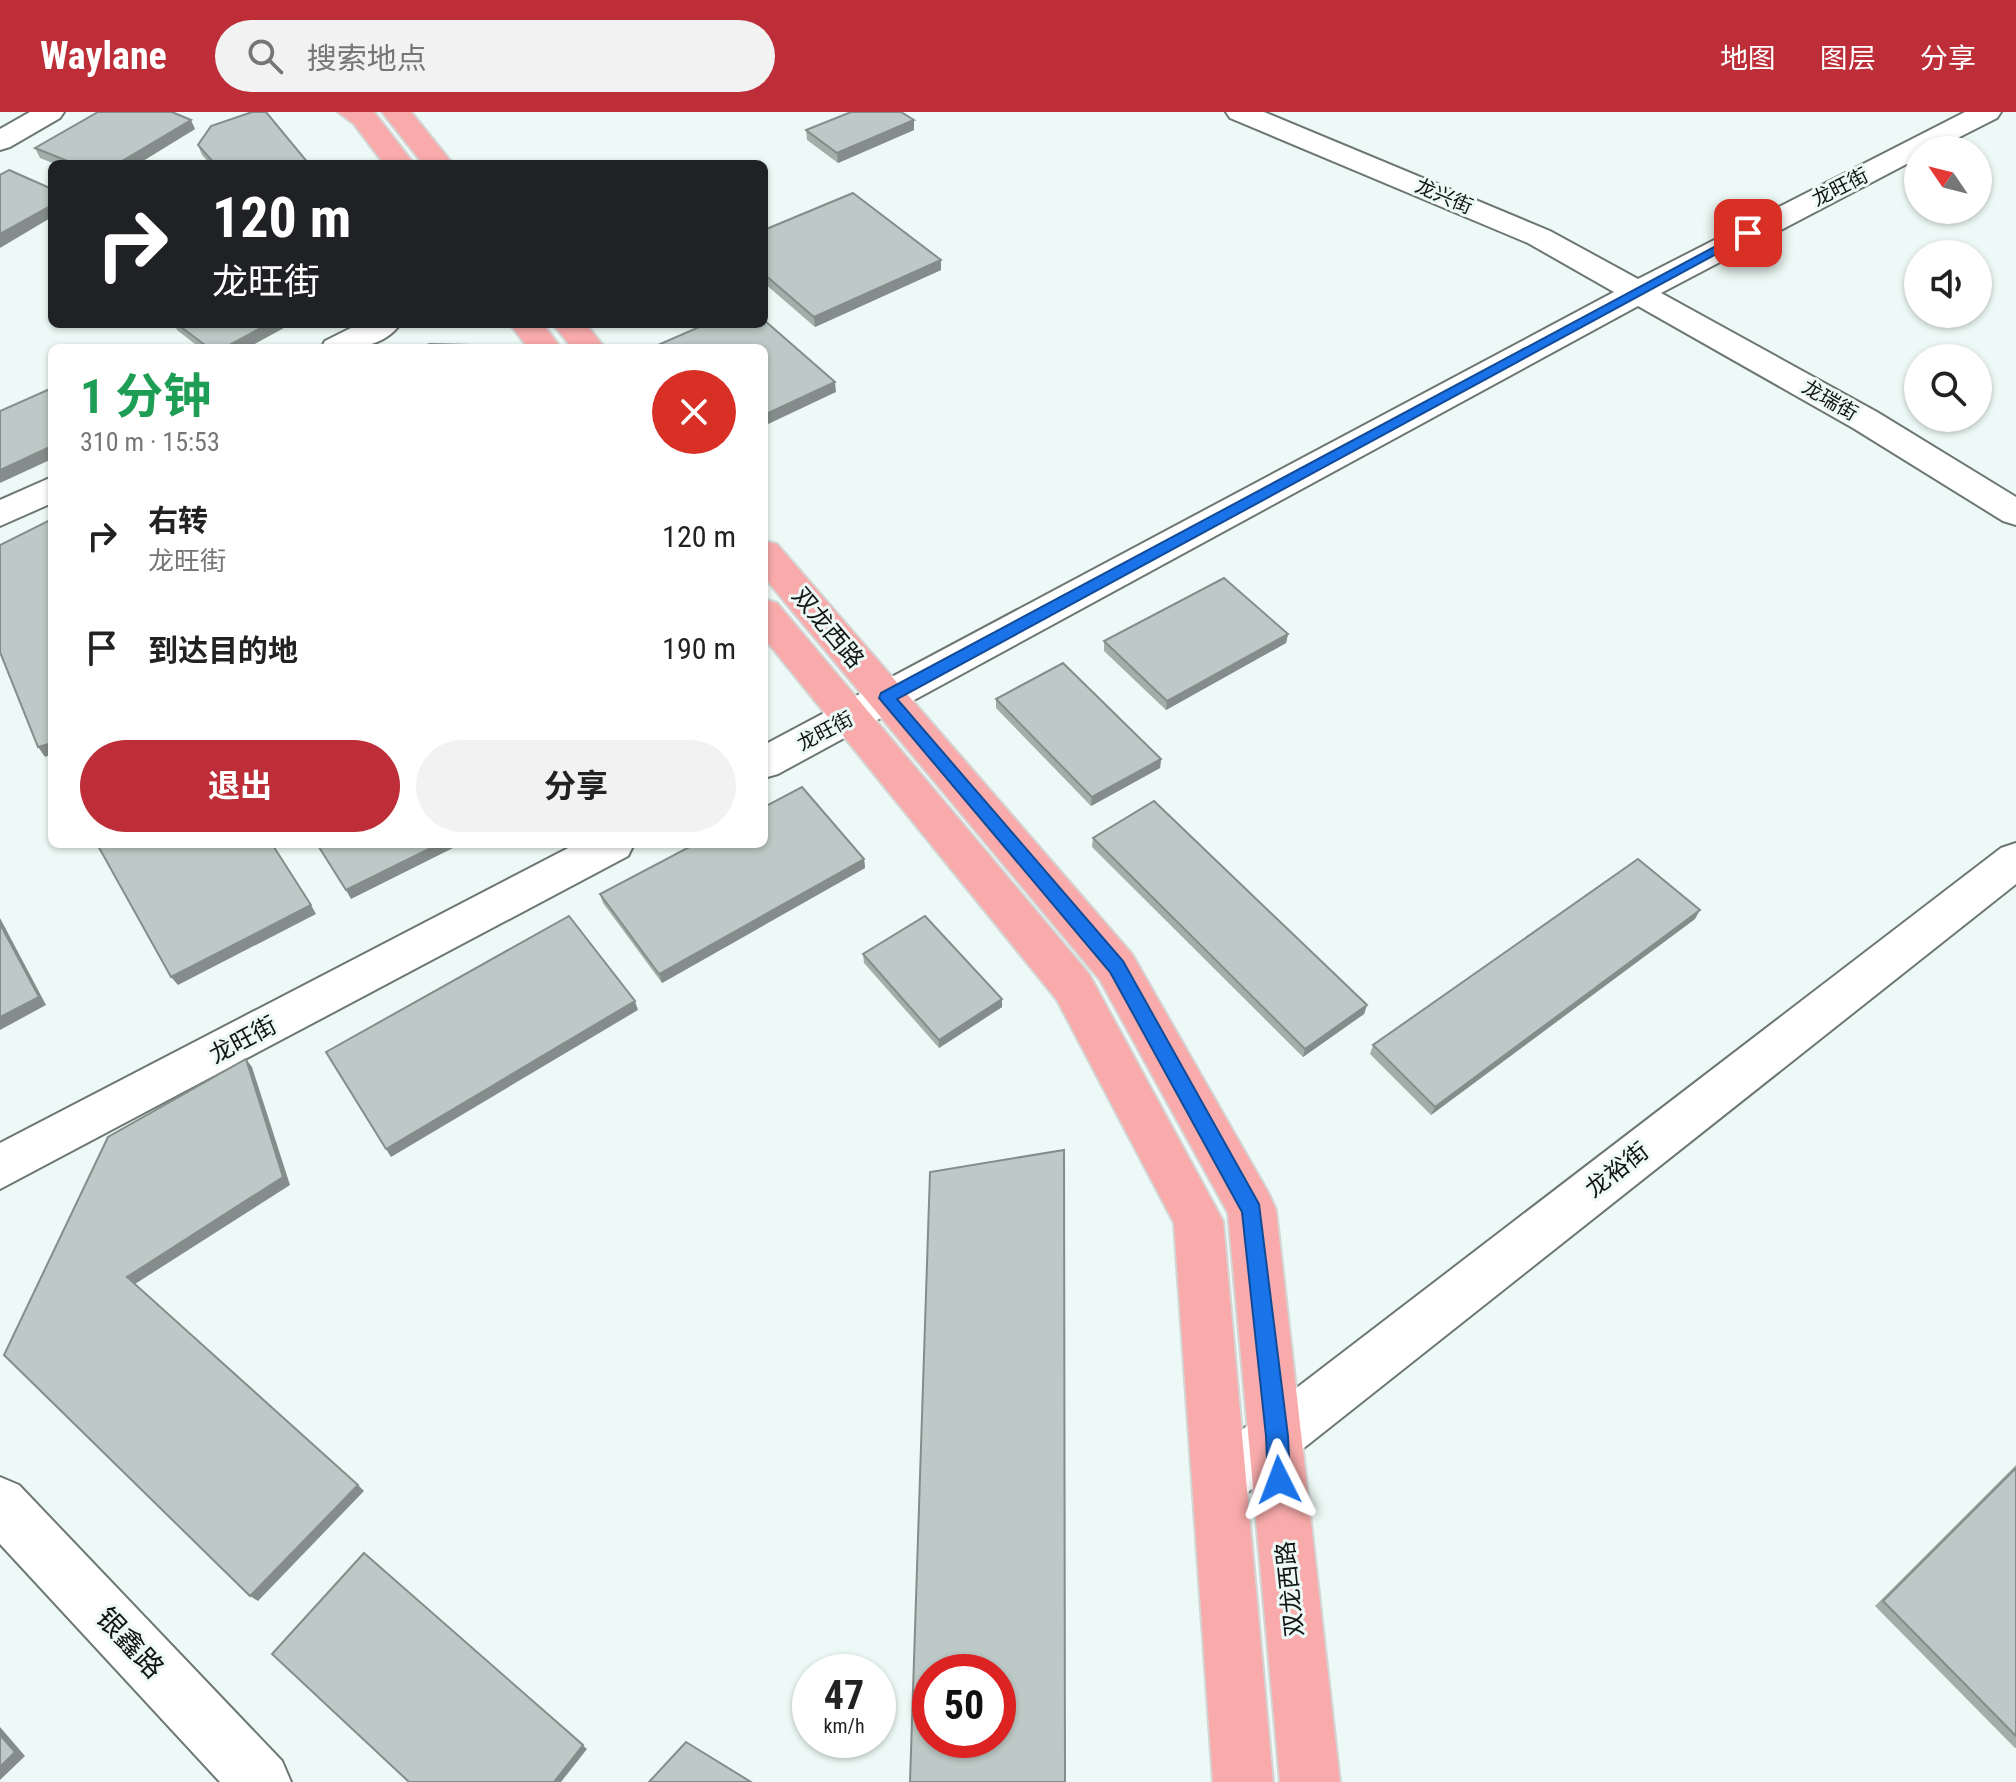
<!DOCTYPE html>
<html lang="zh">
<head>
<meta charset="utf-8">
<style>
	body { margin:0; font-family:"Roboto Condensed","Noto Sans SC",sans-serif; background:#f2f2f2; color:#222; height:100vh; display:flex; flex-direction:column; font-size:30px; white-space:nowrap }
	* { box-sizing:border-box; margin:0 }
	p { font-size:26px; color:#767676 }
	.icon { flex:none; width:44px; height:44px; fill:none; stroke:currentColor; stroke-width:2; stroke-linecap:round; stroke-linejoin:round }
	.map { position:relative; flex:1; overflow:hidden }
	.drawer { position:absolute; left:48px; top:232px; width:720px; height:504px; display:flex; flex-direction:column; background:#fff; border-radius:12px; box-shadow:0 2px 6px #0004 }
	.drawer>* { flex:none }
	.banner { position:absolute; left:48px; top:48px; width:720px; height:168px; border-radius:12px; box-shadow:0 2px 6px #0004; background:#202124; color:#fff; overflow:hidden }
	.needle { width:52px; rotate:305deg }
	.fabs { position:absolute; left:1904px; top:24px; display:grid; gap:16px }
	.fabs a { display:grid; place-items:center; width:88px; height:88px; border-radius:50%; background:#fff; box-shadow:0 2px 6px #0004; font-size:40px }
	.speed { position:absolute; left:792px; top:1542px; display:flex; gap:16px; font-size:40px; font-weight:700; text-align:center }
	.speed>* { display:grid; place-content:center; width:104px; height:104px; border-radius:50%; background:#fff; box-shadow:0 2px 6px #0004; line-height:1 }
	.speed small { font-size:20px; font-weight:400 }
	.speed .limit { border:12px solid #d22; background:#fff; color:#111 }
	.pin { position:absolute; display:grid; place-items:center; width:68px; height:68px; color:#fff; margin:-34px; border-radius:16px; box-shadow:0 4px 12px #0006 }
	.me { position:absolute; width:88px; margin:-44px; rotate:357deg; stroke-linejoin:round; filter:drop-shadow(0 0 6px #0008) }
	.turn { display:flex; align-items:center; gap:28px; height:168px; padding:0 32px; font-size:36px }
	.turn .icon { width:104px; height:104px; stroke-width:2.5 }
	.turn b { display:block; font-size:56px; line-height:68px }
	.round { display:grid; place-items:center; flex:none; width:84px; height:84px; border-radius:42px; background:#f2f2f2 }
	.headline { display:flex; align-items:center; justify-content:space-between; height:136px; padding:0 32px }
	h1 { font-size:48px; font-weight:700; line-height:60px; color:#1e9e55 }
	.button { display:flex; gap:16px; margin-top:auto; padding:16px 32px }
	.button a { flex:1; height:92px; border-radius:48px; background:#be2e38; color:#fff; font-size:32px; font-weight:700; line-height:92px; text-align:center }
	.button a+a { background:#f2f2f2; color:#222 }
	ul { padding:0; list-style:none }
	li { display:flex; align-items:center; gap:24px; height:112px; padding:0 32px }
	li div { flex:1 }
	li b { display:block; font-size:30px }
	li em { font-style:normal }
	header { display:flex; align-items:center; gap:48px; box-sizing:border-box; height:112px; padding:0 40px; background:#be2e38; color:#fff }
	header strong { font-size:38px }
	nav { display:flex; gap:44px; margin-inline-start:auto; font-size:28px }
	.search { width:560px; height:72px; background:#f2f2f2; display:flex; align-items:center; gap:20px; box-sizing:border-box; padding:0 28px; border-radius:44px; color:#767676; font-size:30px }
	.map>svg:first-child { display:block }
</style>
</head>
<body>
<header>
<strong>Waylane</strong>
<div class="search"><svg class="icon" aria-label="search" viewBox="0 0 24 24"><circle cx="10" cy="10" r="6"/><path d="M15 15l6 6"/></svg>搜索地点</div>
<nav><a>地图</a><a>图层</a><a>分享</a></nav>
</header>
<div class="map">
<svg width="2016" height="1670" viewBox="0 0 2016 1670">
	<rect width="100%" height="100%" fill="#edf9f6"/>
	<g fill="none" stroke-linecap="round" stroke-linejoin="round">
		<defs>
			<g id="minor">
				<polygon points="30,0 64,0 60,6 10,35 0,38 0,17"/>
				<polygon points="1226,0 1264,0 1550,119 1638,167 1965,0 2001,0 1997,6 1934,38 1918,38 1918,46 1661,181 1877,300 2016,385 2016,413 2003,409 1853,316 1638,194 778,662 764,666 764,633 1614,180 1528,131 1230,6"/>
				<path d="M359,212H400C382,238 348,236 321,236L325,229Z"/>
				<polygon points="52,365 52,391 0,414 0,388"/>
				<polygon points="2016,731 2016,772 1238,1388 1219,1396 1200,1388 1192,1369 1200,1350 2001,736"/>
				<polygon points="576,732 634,732 628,744 0,1077 0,1031"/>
				<polygon points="0,1365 19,1373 282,1649 291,1670 220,1670 0,1432"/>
			</g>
			<g id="major">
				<polygon points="338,0 374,0 414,52 384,52 354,12"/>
				<polygon points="382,0 411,0 453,52 423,52"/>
				<polygon points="510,212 543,212 561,236 528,236"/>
				<polygon points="553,212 586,212 605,236 572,236"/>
				<polygon points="764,429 777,432 1132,842 1269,1082 1276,1098 1340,1670 1280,1670 1228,1101 1100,868 764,465"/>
				<polygon points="764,487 777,491 1089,862 1223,1109 1273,1670 1213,1670 1174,1111 1057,888 764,526"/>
			</g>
		</defs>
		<use href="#minor" stroke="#6c7774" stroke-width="4"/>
		<use href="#major" stroke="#d4d5d5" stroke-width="4"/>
		<use href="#minor" fill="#fff" fill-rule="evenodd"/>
		<use href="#major" fill="#f8abaa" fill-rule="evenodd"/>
	</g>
	<g fill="#a3adaa">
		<polygon points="195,17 138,52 55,52 40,46 35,36"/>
		<polygon points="806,18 914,18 838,51 807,28"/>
		<polygon points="198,33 309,52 210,52 202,43"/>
		<polygon points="764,118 941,158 815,215 764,171"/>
		<polygon points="174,212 291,212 247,236 200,236 177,218"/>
		<polygon points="1288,522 1286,531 1166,598 1104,539 1104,529"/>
		<polygon points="996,587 1161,647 1160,656 1091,694 996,596"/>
		<polygon points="1093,726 1367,893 1364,902 1303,945 1092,735"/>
		<polygon points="864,747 865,756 662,871 603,791 600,782"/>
		<polygon points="1695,807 1431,1003 1370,942 1373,933"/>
		<polygon points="863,842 1002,895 939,936 864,851"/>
		<polygon points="2016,1353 2016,1636 2015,1636 1875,1494"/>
	</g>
	<g fill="#848d8b">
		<polygon points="191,8 195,17 138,52 117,52"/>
		<polygon points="914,8 914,18 838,51 837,41"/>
		<polygon points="52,93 52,105 0,136 0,122"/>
		<polygon points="941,148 941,158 815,215 814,205"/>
		<polygon points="268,212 291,212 247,236 224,236"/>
		<polygon points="835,270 836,280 764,314 764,303"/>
		<polygon points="52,334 52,347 0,371 0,358"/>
		<polygon points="1288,522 1286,531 1166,598 1167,589"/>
		<polygon points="766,554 768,564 764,565 764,555"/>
		<polygon points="52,631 52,642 45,645 38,635"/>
		<polygon points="1161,647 1160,656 1091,694 1092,685"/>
		<polygon points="439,732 461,732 351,787 346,778"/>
		<polygon points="864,747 865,756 662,871 659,862"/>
		<polygon points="311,793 316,802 178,873 171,865"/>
		<polygon points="1700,798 1695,807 1431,1003 1435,995"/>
		<polygon points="0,806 46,893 0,918"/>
		<polygon points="1002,887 1002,895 939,936 939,928"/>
		<polygon points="635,889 638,898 391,1045 386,1037"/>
		<polygon points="1367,893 1364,902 1303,945 1305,937"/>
		<polygon points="246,947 252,955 290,1073 135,1172 127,1165"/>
		<polygon points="358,1373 364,1379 258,1489 250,1484"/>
		<polygon points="364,1441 587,1637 561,1670 554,1670"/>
		<polygon points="0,1615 25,1644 0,1668"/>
	</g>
	<g fill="#bdc9c6" stroke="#848d8b" stroke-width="2" fill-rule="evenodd">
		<polygon points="98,0 172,0 191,8 117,52 75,52 35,36"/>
		<polygon points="252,0 266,0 309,52 215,52 198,33 211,14"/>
		<polygon points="851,0 901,0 914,8 837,41 806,18"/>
		<polygon points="9,58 52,77 52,93 0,122 0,63"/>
		<polygon points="853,81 941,148 814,205 764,162 764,118"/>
		<polygon points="764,208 835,270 764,303 764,236 662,236 658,233 706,212 764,212"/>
		<polygon points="177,212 268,212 224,236 209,236"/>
		<polygon points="430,232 472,233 474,236 416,236"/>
		<polygon points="52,276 52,334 0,358 0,299"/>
		<polygon points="52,407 52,631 38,635 0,540 0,433"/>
		<polygon points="1224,466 1288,522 1167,589 1104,529"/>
		<polygon points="1063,551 1161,647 1092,685 996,587"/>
		<polygon points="802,675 864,747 659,862 600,782 695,732 764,732 764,695"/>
		<polygon points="1154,689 1367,893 1305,937 1093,726"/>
		<polygon points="97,732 272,732 311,793 171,865"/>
		<polygon points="317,732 439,732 346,778"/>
		<polygon points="1638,747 1700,798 1435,995 1373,933"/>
		<polygon points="569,804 635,889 386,1037 326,940"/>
		<polygon points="925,804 1002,887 939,928 863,842"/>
		<polygon points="0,812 39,885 0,905"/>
		<polygon points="246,947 283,1065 127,1165 358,1373 250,1484 4,1243 108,1025"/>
		<path d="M1064,1038L1065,1670H910L930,1060ZM930,1560H998V1628H930Z"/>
		<polygon points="2016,1356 2016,1624 1883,1489"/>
		<polygon points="364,1441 583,1633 554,1670 409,1670 272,1542"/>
		<polygon points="0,1623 15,1640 0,1655"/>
		<polygon points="686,1630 751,1670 649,1670"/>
	</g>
	<polygon fill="#1a73e8" stroke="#114b97" stroke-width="2" points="1744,119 1755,121 897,587 1123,849 1259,1092 1288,1324 1290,1368 1287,1376 1279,1379 1271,1376 1268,1368 1266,1324 1242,1100 1110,860 879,586 881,581"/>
	<g text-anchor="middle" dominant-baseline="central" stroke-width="6" stroke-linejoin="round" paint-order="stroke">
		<g font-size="20" fill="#121615" stroke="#edf9f6">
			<text transform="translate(1840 75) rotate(-27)">龙旺街</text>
			<text transform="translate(1444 84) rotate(23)">龙兴街</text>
			<text transform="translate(1830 288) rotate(30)">龙瑞街</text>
			<text transform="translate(825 619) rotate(-28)">龙旺街</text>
		</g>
		<g font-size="24" fill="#121615" stroke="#edf9f6">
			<text transform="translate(828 516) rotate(50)">双龙西路</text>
			<text transform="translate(243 928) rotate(-28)">龙旺街</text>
			<text transform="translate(1617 1058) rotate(-38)">龙裕街</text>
			<text transform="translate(1290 1477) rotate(-96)">双龙西路</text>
		</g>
		<g font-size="28" fill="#121615" stroke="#edf9f6">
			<text transform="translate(130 1531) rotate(47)">银鑫路</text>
		</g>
	</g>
</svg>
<div class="fabs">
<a><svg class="needle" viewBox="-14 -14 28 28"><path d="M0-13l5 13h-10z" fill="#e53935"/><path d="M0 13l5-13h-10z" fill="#767676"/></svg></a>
<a><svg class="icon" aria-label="sound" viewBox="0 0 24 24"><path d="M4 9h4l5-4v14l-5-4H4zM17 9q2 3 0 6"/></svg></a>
<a><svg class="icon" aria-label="search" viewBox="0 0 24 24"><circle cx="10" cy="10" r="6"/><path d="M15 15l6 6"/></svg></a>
</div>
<div class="speed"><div>47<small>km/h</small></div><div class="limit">50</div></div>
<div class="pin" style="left:1748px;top:121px;background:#d93025"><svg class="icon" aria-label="arrive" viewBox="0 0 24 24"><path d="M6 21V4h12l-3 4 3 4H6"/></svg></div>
<svg class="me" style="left:1279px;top:1368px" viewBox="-20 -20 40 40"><path d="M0-17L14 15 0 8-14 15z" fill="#1a73e8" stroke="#fff" stroke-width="4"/></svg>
<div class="banner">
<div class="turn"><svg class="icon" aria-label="right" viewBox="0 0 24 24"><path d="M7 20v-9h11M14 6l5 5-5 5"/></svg><div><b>120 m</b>龙旺街</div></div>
</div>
<section class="drawer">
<div class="headline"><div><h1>1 分钟</h1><p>310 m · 15:53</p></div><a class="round" style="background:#d93025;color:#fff"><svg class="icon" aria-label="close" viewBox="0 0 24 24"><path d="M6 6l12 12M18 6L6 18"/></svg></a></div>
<ul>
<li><svg class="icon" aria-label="right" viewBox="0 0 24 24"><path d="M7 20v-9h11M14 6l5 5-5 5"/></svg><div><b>右转</b><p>龙旺街</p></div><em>120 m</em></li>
<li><svg class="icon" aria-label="arrive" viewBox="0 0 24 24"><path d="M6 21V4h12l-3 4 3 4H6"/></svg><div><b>到达目的地</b></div><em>190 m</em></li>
</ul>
<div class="button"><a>退出</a><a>分享</a></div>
</section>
</div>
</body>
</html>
